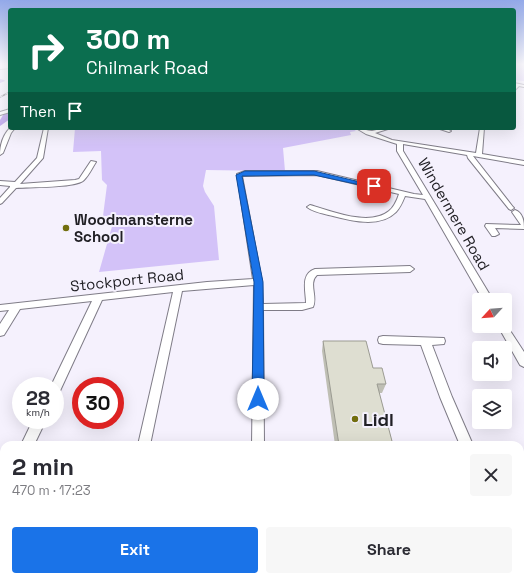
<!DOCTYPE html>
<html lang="en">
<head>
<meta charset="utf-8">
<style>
	body { margin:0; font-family:"Space Grotesk",sans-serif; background:#f7f7f7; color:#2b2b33; height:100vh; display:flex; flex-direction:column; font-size:15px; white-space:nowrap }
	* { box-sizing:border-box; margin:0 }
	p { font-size:13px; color:#7c7c81 }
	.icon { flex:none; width:22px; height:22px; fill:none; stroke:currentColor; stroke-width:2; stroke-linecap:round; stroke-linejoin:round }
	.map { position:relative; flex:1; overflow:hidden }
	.sheet { position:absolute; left:0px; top:441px; width:524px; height:140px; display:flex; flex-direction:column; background:#fff; border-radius:12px 12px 0 0; box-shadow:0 4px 16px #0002 }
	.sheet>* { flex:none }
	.guide { position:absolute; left:8px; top:8px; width:508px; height:122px; border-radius:4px; box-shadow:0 4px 16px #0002; background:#0b6e4f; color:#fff; overflow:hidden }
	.needle { width:26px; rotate:244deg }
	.tools { position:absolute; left:472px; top:293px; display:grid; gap:8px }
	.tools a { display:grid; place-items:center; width:40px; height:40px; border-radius:4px; background:#fff; box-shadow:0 4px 16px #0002; font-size:20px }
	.speed { position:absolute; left:12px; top:377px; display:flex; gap:8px; font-size:20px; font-weight:700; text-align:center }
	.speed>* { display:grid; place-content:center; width:52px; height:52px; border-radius:50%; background:#fff; box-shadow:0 4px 16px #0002; line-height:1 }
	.speed small { font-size:10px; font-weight:400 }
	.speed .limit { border:6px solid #d22; background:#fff; color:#111 }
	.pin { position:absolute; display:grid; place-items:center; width:34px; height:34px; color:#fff; margin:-17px; border-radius:8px; box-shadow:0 2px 6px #0006 }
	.me { position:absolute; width:44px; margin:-22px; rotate:0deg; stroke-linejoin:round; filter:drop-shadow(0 0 3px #0008) }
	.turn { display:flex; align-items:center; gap:14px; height:84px; padding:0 12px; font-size:18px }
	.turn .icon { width:52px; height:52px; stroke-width:2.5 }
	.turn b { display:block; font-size:28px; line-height:34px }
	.then { display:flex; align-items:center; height:38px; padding:0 12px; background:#0003; gap:8px; font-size:15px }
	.round { display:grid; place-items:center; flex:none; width:42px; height:42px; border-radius:4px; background:#f7f7f7 }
	.overview { display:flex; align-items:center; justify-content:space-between; height:68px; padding:0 12px }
	h1 { font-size:24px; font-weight:800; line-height:30px }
	.button { display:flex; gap:8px; margin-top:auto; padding:8px 12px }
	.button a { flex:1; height:46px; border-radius:4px; background:#1a73e8; color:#fff; font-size:16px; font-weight:800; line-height:46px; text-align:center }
	.button a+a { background:#f7f7f7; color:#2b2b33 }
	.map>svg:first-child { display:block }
</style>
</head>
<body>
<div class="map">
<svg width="524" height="581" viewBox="0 0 524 581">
	<rect width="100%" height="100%" fill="#f5f1fd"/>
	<g fill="#d3c2f8">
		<polygon points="514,64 524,64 524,81 514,80"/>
		<polygon points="75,128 277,128 286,130 291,128 301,130 308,128 351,128 356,131 350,132 351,135 283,148 285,171 206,170 203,186 205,192 214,206 219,260 99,272 115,216 103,216 107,185 102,180 101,151 73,152"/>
	</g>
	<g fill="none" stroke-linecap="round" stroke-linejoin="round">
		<g fill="#b498ea" fill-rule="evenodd">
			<polygon points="0,79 4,80 5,81 0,83"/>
			<polygon points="5,112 10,112 10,119 0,126 0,120"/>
		</g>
		<defs>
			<g id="street">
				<polygon points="517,84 520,85 514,91 514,88"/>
				<polygon points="10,109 10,112 0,115 0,112"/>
				<path d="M10,128H15L11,133L3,153L0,155C0,145 3,135 10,128Z"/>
				<path d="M44,128H48L43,158L20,184L75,180L79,179L91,161L96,162C92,168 89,175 84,180C77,188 28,187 16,188L2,203L0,204V198L10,187V186L0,185V181L15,182L37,158Z"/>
				<path d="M356,128C361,128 367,131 372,131C378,130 384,128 391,128L375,133L392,140L476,153L480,128H484L482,154L524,161V165L473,156L513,207L514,208L511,210L509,209L468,158L467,155L403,144V151L493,300H483L425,199L405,196C403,201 400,208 396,212C380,228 352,221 333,216C325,214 313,212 307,207L310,205C332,211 369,227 389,211C394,207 397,200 399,194L317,175L242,176L262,282L263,304L306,303C306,291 300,274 315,269L410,266L414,269L410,272L317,275C308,283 318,297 313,307L302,310H263L264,445H252L254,285L182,291L150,445H138L173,292L102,300L59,393L55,394V386H51L92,301L20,309L4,335L0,336V324L9,310L0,311V305L207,282L253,279L237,174L245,171H317L414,194L423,195L397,151V144L366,134Z"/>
				<polygon points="437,128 444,128 451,131 449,132"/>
				<path d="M515,210C523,213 524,221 524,229L495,228L499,234L495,236H492L485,226L486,224L521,225L512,212Z"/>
				<polygon points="505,323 524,352 524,367 520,365 498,326 505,326"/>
				<polygon points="383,336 444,338 445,341 444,344 432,345 452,397 473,445 460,445 440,397 421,345 383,344 379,343 378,340 379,337"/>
				<polygon points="33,420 46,420 34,445 21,445"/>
				<polygon points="520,454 524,455 524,469 520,468"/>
				<polygon points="4,484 4,505 0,506 0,486"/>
				<rect x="0" y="535" width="4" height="16"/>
				<polygon points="105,577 121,577 120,581 104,581"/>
				<polygon points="425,577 441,577 442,581 426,581"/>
			</g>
			<g id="secondary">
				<polygon points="514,83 524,85 524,87 514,85"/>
				<rect x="520" y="542" width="4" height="20"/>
				<polygon points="190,577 212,577 211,581 189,581"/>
			</g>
			<polygon id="highway" points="10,64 10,68 0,69 0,65"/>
		</defs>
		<use href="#street" stroke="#7f7c87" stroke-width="2"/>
		<use href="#secondary" stroke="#7f7c87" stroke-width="2"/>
		<use href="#highway" stroke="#7f7c87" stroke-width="2"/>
		<use href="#street" fill="#fff" fill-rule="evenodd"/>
		<use href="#secondary" fill="#fff" fill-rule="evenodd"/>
		<use href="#highway" fill="#fff" fill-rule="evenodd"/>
		<defs>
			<polyline id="rail" points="0,97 10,92"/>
		</defs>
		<use href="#rail" stroke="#5d5b62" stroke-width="1.5"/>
		<use href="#rail" stroke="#f5f1fd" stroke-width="1" stroke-dasharray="3" stroke-linecap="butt"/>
	</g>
	<polygon fill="#bfbfb4" points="323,341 373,368 386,384 382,393 379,393 393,445 335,445 322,351"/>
	<polygon fill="#deded1" stroke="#9b9b92" points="323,341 366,341 373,368 382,368 386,384 377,384 393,445 339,445"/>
	<linearGradient id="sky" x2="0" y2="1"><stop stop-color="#93a9e9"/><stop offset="0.44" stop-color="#faf9fe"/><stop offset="1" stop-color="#faf9fe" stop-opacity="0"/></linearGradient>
	<rect width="524" height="146" fill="url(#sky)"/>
	<polygon fill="#1a73e8" stroke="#114b97" points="314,171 377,186 374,188 314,175 242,176 263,282 264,399 262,403 258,405 254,403 252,399 254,282 236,175 245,171"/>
	<g fill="#726e0e" stroke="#f5f1fd" stroke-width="1.5">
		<circle cx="66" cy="228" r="4"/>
		<circle cx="355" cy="419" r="4"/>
	</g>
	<g text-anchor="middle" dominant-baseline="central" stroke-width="4" stroke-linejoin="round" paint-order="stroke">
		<g font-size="15" fill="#212025" stroke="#f5f1fd">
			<text transform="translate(454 214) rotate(60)">Windermere Road</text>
			<text transform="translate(127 280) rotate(-6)">Stockport Road</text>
		</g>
		<g font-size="15" font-weight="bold" fill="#212025" stroke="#f5f1fd" text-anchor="start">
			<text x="74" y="219">Woodmansterne<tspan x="74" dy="17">School</tspan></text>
		</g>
		<g font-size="18" font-weight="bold" fill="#212025" stroke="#f5f1fd" text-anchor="start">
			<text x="363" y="419">Lidl</text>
		</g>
	</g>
</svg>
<div class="tools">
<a><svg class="needle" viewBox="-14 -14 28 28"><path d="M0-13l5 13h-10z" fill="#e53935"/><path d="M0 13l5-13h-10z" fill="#7c7c81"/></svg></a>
<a><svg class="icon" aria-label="sound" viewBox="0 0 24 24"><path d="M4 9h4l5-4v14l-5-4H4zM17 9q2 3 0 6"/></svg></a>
<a><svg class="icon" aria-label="layers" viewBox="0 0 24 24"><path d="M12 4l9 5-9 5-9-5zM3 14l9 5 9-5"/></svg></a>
</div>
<div class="speed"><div>28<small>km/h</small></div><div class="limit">30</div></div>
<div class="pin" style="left:374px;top:186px;background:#d93025"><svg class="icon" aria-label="arrive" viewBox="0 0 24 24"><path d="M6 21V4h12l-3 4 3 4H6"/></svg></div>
<svg class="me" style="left:258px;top:399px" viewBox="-20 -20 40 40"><circle r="19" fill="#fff"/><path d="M0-13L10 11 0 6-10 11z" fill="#1a73e8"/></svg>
<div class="guide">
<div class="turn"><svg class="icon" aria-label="right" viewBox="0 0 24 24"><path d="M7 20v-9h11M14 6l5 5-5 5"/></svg><div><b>300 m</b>Chilmark Road</div></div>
<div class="then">Then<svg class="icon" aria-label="arrive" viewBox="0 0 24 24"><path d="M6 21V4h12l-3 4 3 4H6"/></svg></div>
</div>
<section class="sheet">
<div class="overview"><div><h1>2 min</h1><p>470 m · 17:23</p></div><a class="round"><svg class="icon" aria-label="close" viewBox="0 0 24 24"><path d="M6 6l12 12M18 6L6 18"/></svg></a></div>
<div class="button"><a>Exit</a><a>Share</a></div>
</section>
</div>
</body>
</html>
